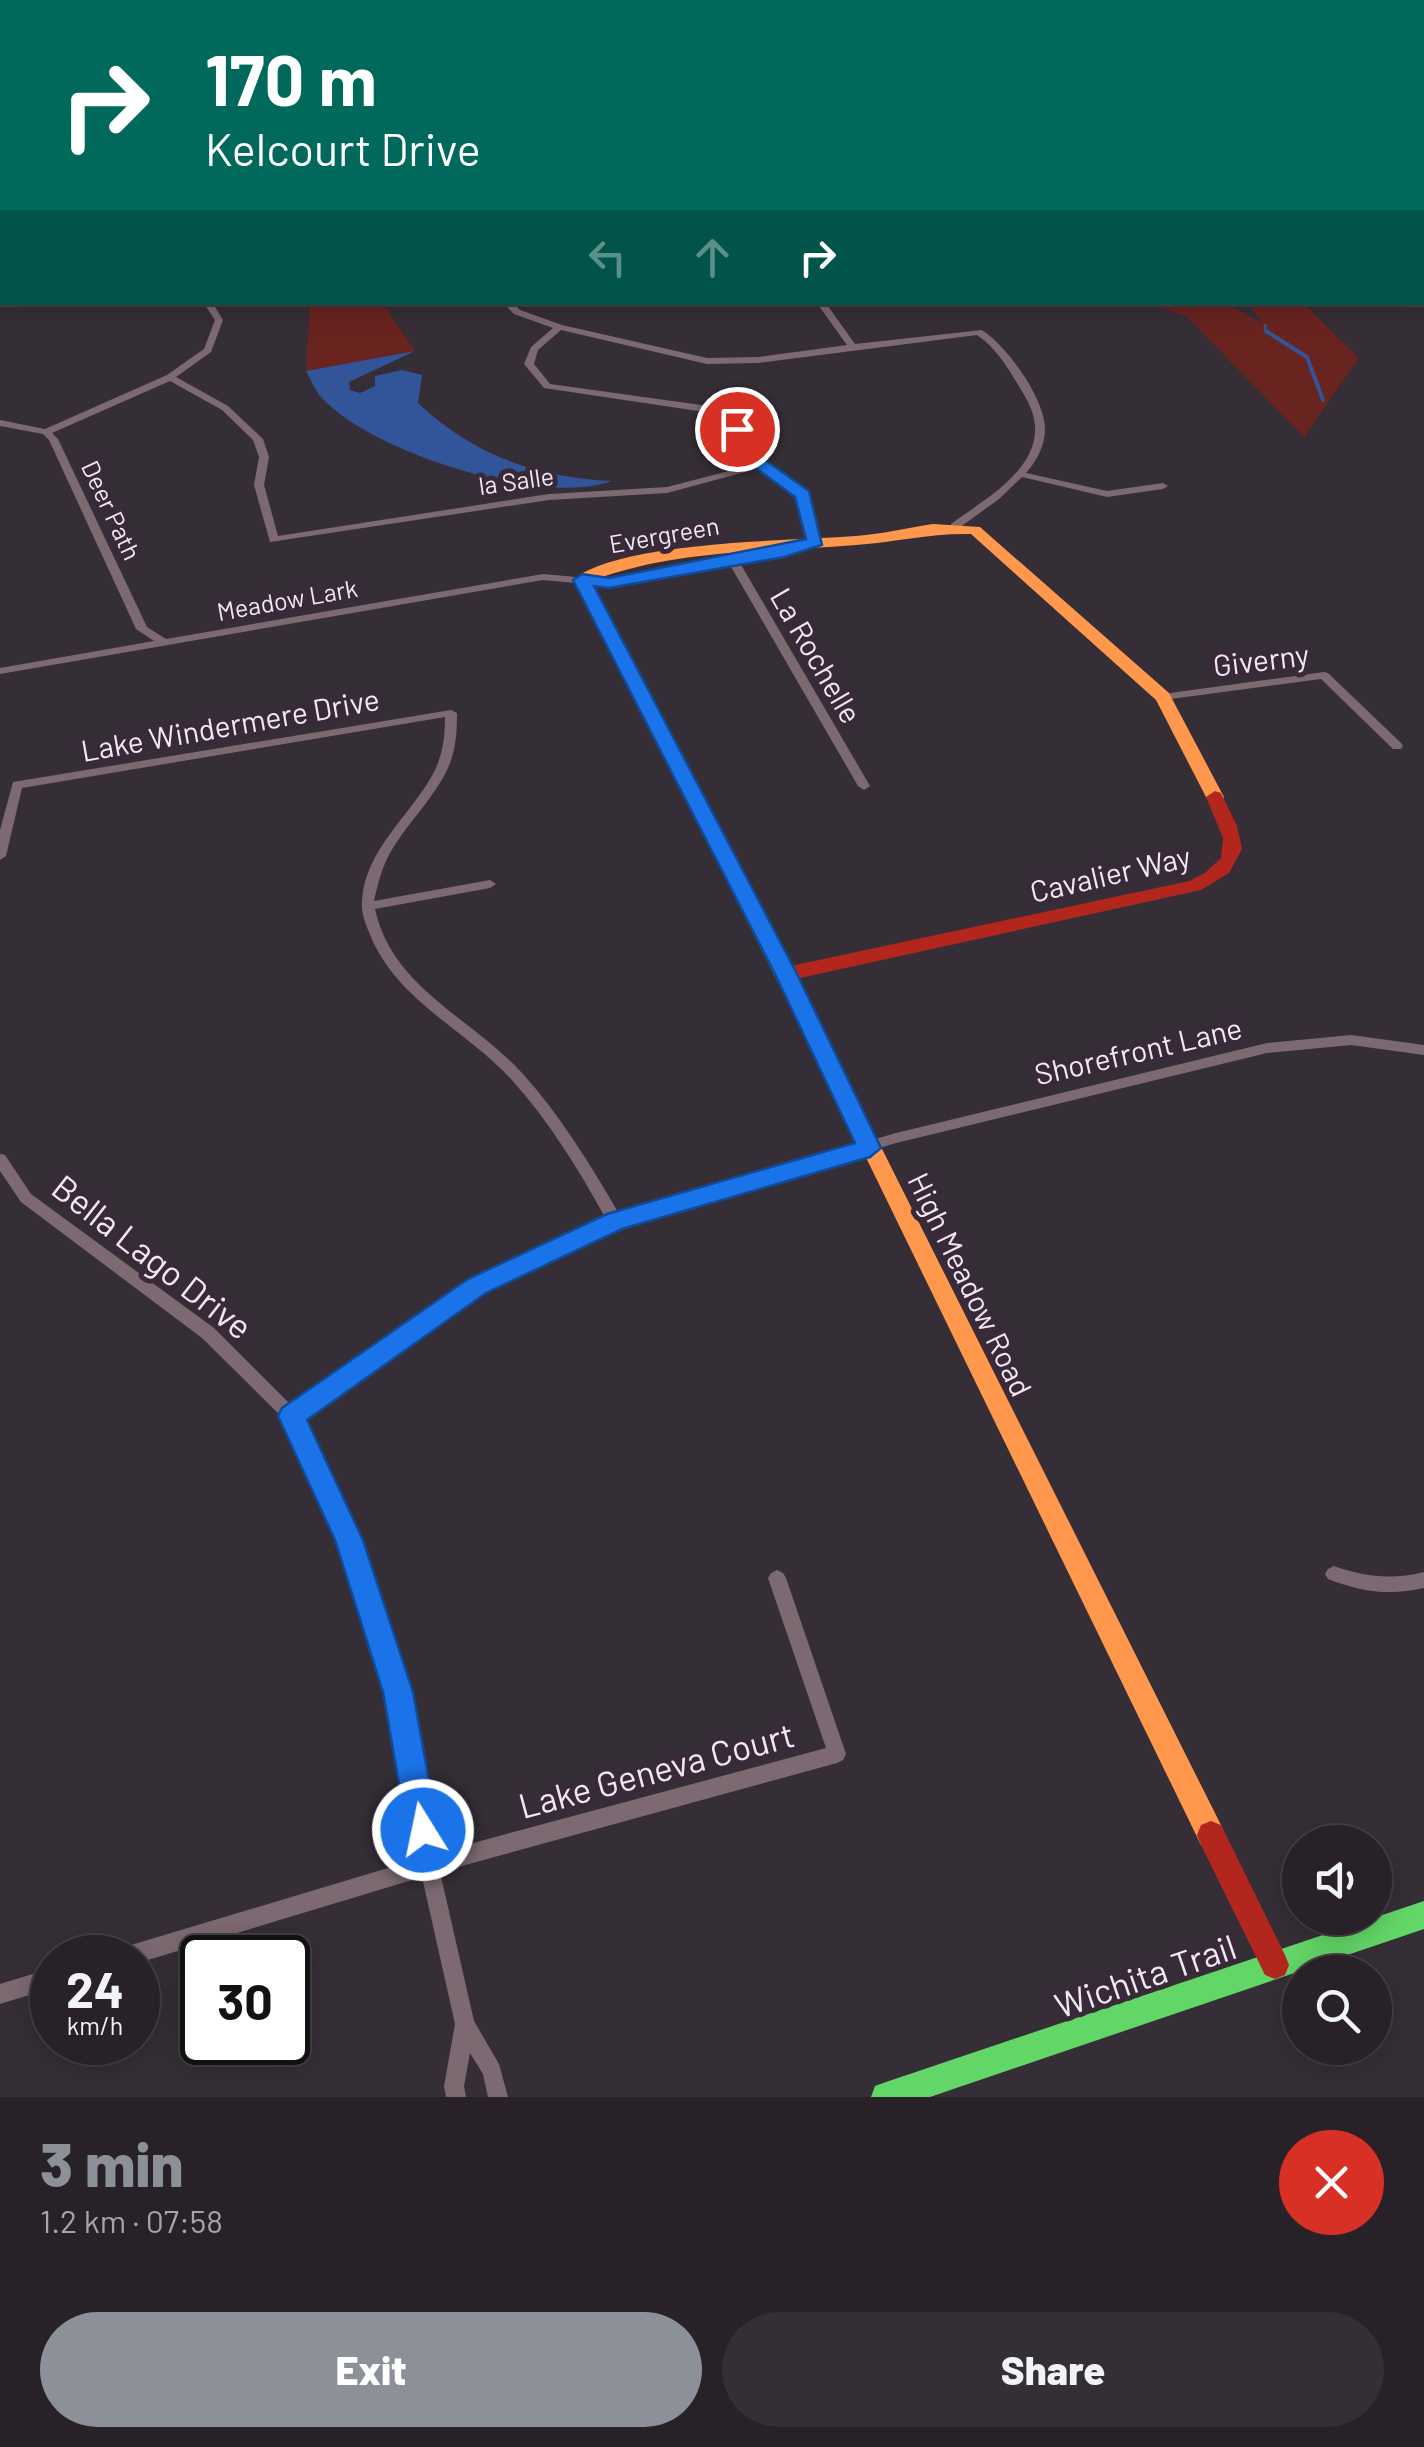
<!DOCTYPE html>
<html lang="en">
<head>
<meta charset="utf-8">
<style>
	body { margin:0; font-family:Barlow,sans-serif; background:#342f34; color:#f1f3f6; height:100vh; display:flex; flex-direction:column; font-size:38px; white-space:nowrap }
	* { box-sizing:border-box; margin:0 }
	p { font-size:32px; color:#a5a4a8 }
	.icon { flex:none; width:55px; height:55px; fill:none; stroke:currentColor; stroke-width:2; stroke-linecap:round; stroke-linejoin:round }
	.map { position:relative; height:2097px; overflow:hidden }
	.details { display:flex; flex-direction:column; background:#282228; flex:1 }
	.details>* { flex:none }
	.top-card { position:absolute; left:0px; top:0px; width:1425px; height:305px; box-shadow:0 5px 25px #0003,0 0 0 2px #443f45; background:#00695c; color:#fff; overflow:hidden }
	.tools { position:absolute; left:1282px; top:1825px; display:grid; gap:20px }
	.tools a { display:grid; place-items:center; width:110px; height:110px; border-radius:50%; background:#282228; box-shadow:0 5px 25px #0003,0 0 0 2px #443f45; font-size:50px }
	.speed { position:absolute; left:30px; top:1935px; display:flex; gap:20px; font-size:50px; font-weight:700; text-align:center }
	.speed>* { display:grid; place-content:center; width:130px; height:130px; border-radius:50%; background:#282228; box-shadow:0 5px 25px #0003,0 0 0 2px #443f45; line-height:1 }
	.speed small { font-size:25px; font-weight:400 }
	.speed .limit { border:5px solid #111; border-radius:15px; background:#fff; color:#111 }
	.pin { position:absolute; display:grid; place-items:center; width:85px; height:85px; color:#fff; margin:-42px; border:5px solid #fff; border-radius:50%; box-shadow:0 2px 10px #0007 }
	.me { position:absolute; width:110px; margin:-55px; rotate:350deg; stroke-linejoin:round; filter:drop-shadow(0 0 8px #0008) }
	.turn { display:flex; align-items:center; gap:35px; height:210px; padding:0 40px; font-size:45px }
	.turn .icon { width:130px; height:130px; stroke-width:2.5 }
	.turn b { display:block; font-size:70px; line-height:85px }
	.lanes { display:flex; align-items:center; height:95px; padding:0 40px; background:#0003; justify-content:center; gap:50px; direction:ltr }
	.lanes .off { opacity:.35 }
	.round { display:grid; place-items:center; flex:none; width:105px; height:105px; border-radius:52px; background:#342f34 }
	.headline { display:flex; align-items:center; justify-content:space-between; height:170px; padding:0 40px }
	h1 { font-size:60px; font-weight:800; line-height:75px; color:#8c9099 }
	.primary-button { display:flex; gap:20px; margin-top:auto; padding:20px 40px }
	.primary-button a { flex:1; height:115px; border-radius:60px; background:#8c9099; color:#fff; font-size:40px; font-weight:800; line-height:115px; text-align:center }
	.primary-button a+a { background:#342f34; color:#f1f3f6 }
	.map>svg:first-child { display:block }
</style>
</head>
<body>
<div class="map">
<svg width="1424" height="2097" viewBox="0 0 1424 2097">
	<rect width="100%" height="100%" fill="#362e36"/>
	<g fill="#6a2420">
		<polygon points="310,303 383,303 415,351 306,371"/>
		<polygon points="1150,303 1226,303 1263,324 1248,303 1303,303 1359,358 1304,437 1187,317"/>
	</g>
	<g fill="#325499">
		<polygon points="0,0 1424,0 1424,190 1422,2 2,2 2,86"/>
		<path d="M415,351L349,382L350,390L360,393L375,386V376L402,370L422,375L418,403C473,455 537,478 612,481C543,507 371,452 322,398C315,391 311,379 306,371Z"/>
	</g>
	<g fill="none" stroke-linecap="round" stroke-linejoin="round">
		<polyline stroke="#325499" stroke-width="2.5" points="1265,325 1266,333"/>
		<polyline stroke="#325499" stroke-width="4" points="1266,331 1307,357 1323,400"/>
		<g fill="#7d6971" fill-rule="evenodd">
			<polygon points="1422,273 1424,273 1424,279 1422,278"/>
			<path d="M203,302H212L223,320L211,352L176,377L228,406L263,439L269,457L264,485L278,536L549,494L667,487L756,464L734,431L698,411L544,388L524,364L531,347L553,328L514,314L502,302H512L520,310L562,325L707,358L759,357L847,345L816,302H825L855,344L982,330C1007,346 1045,399 1045,429C1045,445 1037,461 1026,473L1107,491L1163,483L1168,486L1163,489L1107,497L1022,477L999,499L959,528H951V524C982,501 1038,471 1035,426C1034,410 1025,396 1017,383C1006,365 995,347 977,335L759,363L707,364L561,330L538,350L534,364L550,384L701,405L740,427L766,463L807,493L821,542L820,544L784,555L740,563L870,786L864,790L858,786L730,565L609,586L543,580L0,674V668L154,641L136,629L49,440L43,434L0,426V420L45,429L167,375L204,349L215,320ZM170,381L222,410L253,440L259,457L254,485L270,542L549,500L667,493L760,468L798,496L810,540L782,549L736,557L731,554L727,555V559L609,580L543,574L166,639L147,627L58,439L52,433Z"/>
			<polygon points="1324,672 1328,673 1401,743 1403,746 1401,749 1393,749 1321,679 1163,700 1157,697 1163,694"/>
			<path d="M451,710L457,713C457,732 456,750 448,768C433,800 406,824 389,855C381,870 378,884 374,901L490,880L496,884L490,888L375,909C392,988 472,1018 522,1073C560,1115 591,1165 619,1214L896,1133L1267,1043L1351,1035L1424,1045V1055L1351,1045L1267,1053L896,1143L619,1225L482,1290L301,1418L357,1540L407,1692L436,1853L826,1748L768,1578L771,1573L777,1570L783,1573L786,1578L846,1754L843,1760L837,1763L440,1872L474,2021L499,2064L508,2097H488L483,2074L470,2053L464,2086L466,2097H446L444,2086L455,2024L422,1877L138,1963V1958H111L114,1951L121,1948L418,1859L389,1692L341,1540L286,1421L202,1338L21,1202L0,1171V1154L5,1155L31,1194L214,1328L293,1407L472,1282L606,1219C579,1170 549,1121 511,1079C465,1029 394,999 369,932C365,923 361,912 362,902C364,849 413,814 435,770C443,753 445,736 445,717L22,788L6,856L0,860V830L13,782Z"/>
			<path d="M1334,1566C1365,1577 1392,1580 1424,1572V1588C1390,1596 1361,1592 1328,1579L1325,1574L1328,1569Z"/>
			<polygon points="52,1968 52,1988 0,2004 0,1984"/>
		</g>
		<g fill="#63d668" fill-rule="evenodd">
			<polygon points="604,617 612,622 876,1137 873,1143 859,1143 856,1137 596,622"/>
			<polygon points="1424,1901 1424,1929 930,2097 871,2097 875,2086 886,2082"/>
		</g>
		<g fill="#ff974d" fill-rule="evenodd">
			<path d="M933,524L980,527L1169,693L1224,797L1221,801H1209L1206,797L1156,700L971,534C932,533 895,542 856,545C767,552 676,549 591,581L612,622L604,627L596,622L574,579C622,541 791,541 856,536C882,534 907,528 933,524Z"/>
			<polygon points="866,1129 873,1131 876,1137 1221,1825 1225,1835 1221,1845 1211,1849 1201,1845 856,1137 859,1131"/>
		</g>
		<g fill="#b3261e" fill-rule="evenodd">
			<polygon points="1215,791 1221,793 1237,826 1242,849 1229,873 1201,890 786,981 776,974 786,967 1189,881 1205,873 1221,858 1223,838 1206,797"/>
			<polygon points="1211,1821 1221,1825 1285,1955 1289,1965 1285,1975 1275,1979 1265,1975 1201,1845 1197,1835 1201,1825"/>
		</g>
	</g>
	<polygon fill="#1a73e8" stroke="#114b97" stroke-width="2.5" points="737,424 768,462 809,491 822,545 784,557 609,588 594,586 797,974 881,1148 870,1157 622,1229 486,1293 307,1420 363,1540 413,1692 438,1830 434,1841 423,1845 412,1841 407,1830 383,1692 335,1540 278,1416 282,1408 468,1279 607,1214 855,1143 775,974 573,580 582,574 609,578 806,539 795,497 756,468 729,429"/>
	<g text-anchor="middle" dominant-baseline="central" stroke-width="10" stroke-linejoin="round" paint-order="stroke">
		<g font-size="25" fill="#f2e8f2" stroke="#392a3a">
			<text transform="translate(516 480) rotate(-8)">la Salle</text>
			<text transform="translate(112 510) rotate(65)">Deer Path</text>
			<text transform="translate(664 534) rotate(-10)">Evergreen</text>
			<text transform="translate(287 599) rotate(-10)">Meadow Lark</text>
		</g>
		<g font-size="30" fill="#f2e8f2" stroke="#392a3a">
			<text transform="translate(817 655) rotate(60)">La Rochelle</text>
			<text transform="translate(1261 659) rotate(-7)">Giverny</text>
			<text transform="translate(230 724) rotate(-10)">Lake Windermere Drive</text>
			<text transform="translate(1110 873) rotate(-13)">Cavalier Way</text>
			<text transform="translate(1138 1050) rotate(-13)">Shorefront Lane</text>
			<text transform="translate(971 1284) rotate(64)">High Meadow Road</text>
		</g>
		<g font-size="35" fill="#f2e8f2" stroke="#392a3a">
			<text transform="translate(153 1256) rotate(38)">Bella Lago Drive</text>
			<text transform="translate(656 1769) rotate(-15)">Lake Geneva Court</text>
			<text transform="translate(1145 1975) rotate(-19)">Wichita Trail</text>
		</g>
	</g>
</svg>
<div class="tools">
<a><svg class="icon" aria-label="sound" viewBox="0 0 24 24"><path d="M4 9h4l5-4v14l-5-4H4zM17 9q2 3 0 6"/></svg></a>
<a><svg class="icon" aria-label="search" viewBox="0 0 24 24"><circle cx="10" cy="10" r="6"/><path d="M15 15l6 6"/></svg></a>
</div>
<div class="speed"><div>24<small>km/h</small></div><div class="limit">30</div></div>
<div class="pin" style="left:737px;top:429px;background:#d93025"><svg class="icon" aria-label="arrive" viewBox="0 0 24 24"><path d="M6 21V4h12l-3 4 3 4H6"/></svg></div>
<svg class="me" style="left:423px;top:1830px" viewBox="-20 -20 40 40"><circle r="17" fill="#1a73e8" stroke="#fff" stroke-width="3"/><path d="M0-11L8 9 0 5-8 9z" fill="#fff"/></svg>
<div class="top-card">
<div class="turn"><svg class="icon" aria-label="right" viewBox="0 0 24 24"><path d="M7 20v-9h11M14 6l5 5-5 5"/></svg><div><b>170 m</b>Kelcourt Drive</div></div>
<div class="lanes"><svg class="icon off" aria-label="left" viewBox="0 0 24 24"><path d="M17 20v-9H6M10 6l-5 5 5 5"/></svg><svg class="icon off" aria-label="ahead" viewBox="0 0 24 24"><path d="M12 20V5M6 11l6-6 6 6"/></svg><svg class="icon" aria-label="right" viewBox="0 0 24 24"><path d="M7 20v-9h11M14 6l5 5-5 5"/></svg></div>
</div>
</div>
<section class="details">
<div class="headline"><div><h1>3 min</h1><p>1.2 km · 07:58</p></div><a class="round" style="background:#d93025;color:#fff"><svg class="icon" aria-label="close" viewBox="0 0 24 24"><path d="M6 6l12 12M18 6L6 18"/></svg></a></div>
<div class="primary-button"><a>Exit</a><a>Share</a></div>
</section>
</body>
</html>
